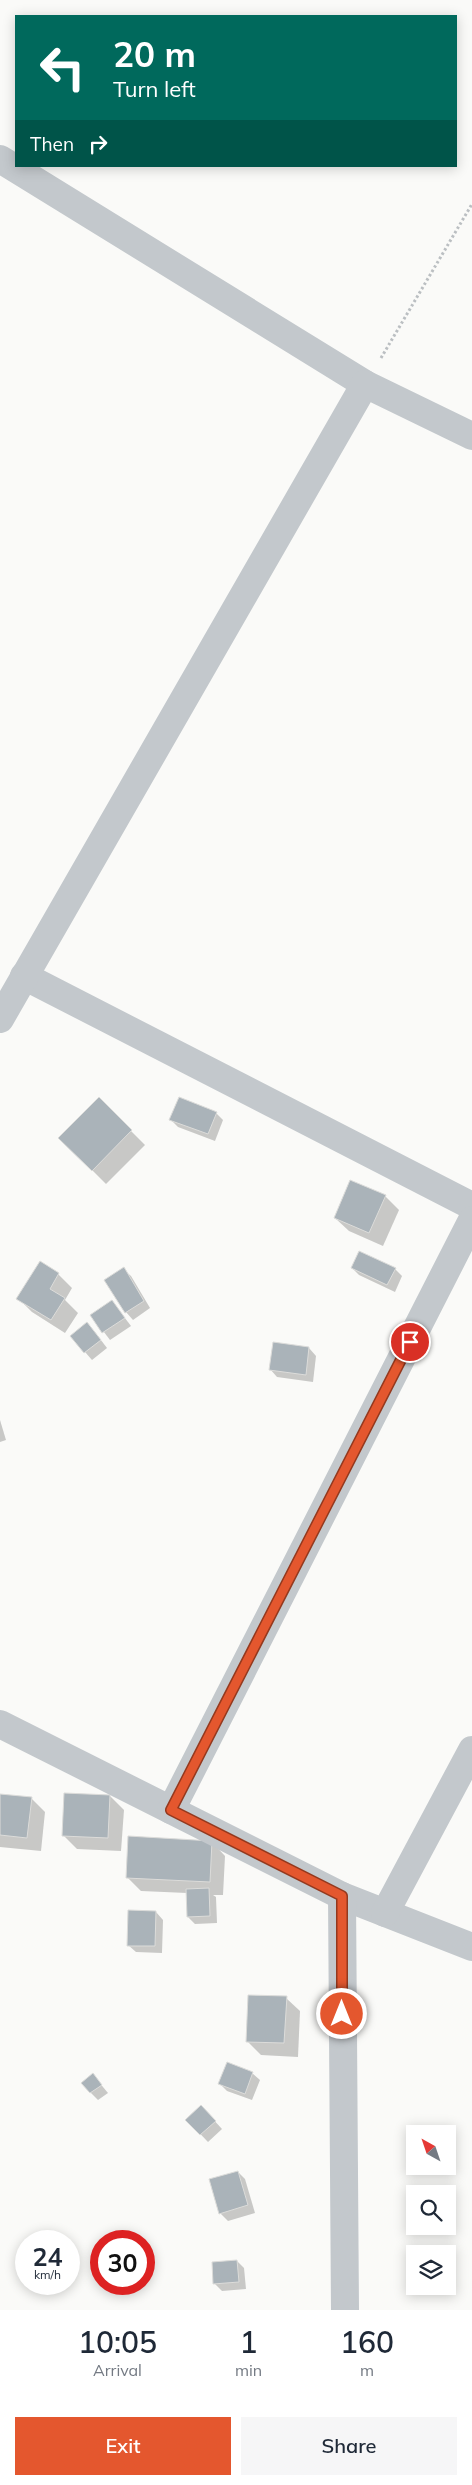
<!DOCTYPE html>
<html lang="en">
<head>
<meta charset="utf-8">
<style>
	body { margin:0; font-family:Mulish,sans-serif; background:#f6f6f7; color:#1f2937; height:100vh; display:flex; flex-direction:column; font-size:19px; white-space:nowrap }
	* { box-sizing:border-box; margin:0 }
	p { font-size:16px; color:#747a83 }
	.icon { flex:none; width:28px; height:28px; fill:none; stroke:currentColor; stroke-width:2; stroke-linecap:round; stroke-linejoin:round }
	.map { position:relative; height:2310px; overflow:hidden }
	.details { display:flex; flex-direction:column; background:#fff; flex:1 }
	.details>* { flex:none }
	.top-card { position:absolute; left:15px; top:15px; width:442px; height:152px; border-radius:0px; box-shadow:0 2px 12px #0003; background:#00695c; color:#fff; overflow:hidden }
	.needle { width:32px; rotate:320deg }
	.fabs { position:absolute; left:406px; top:2125px; display:grid; gap:10px }
	.fabs a { display:grid; place-items:center; width:50px; height:50px; border-radius:0px; background:#fff; box-shadow:0 2px 12px #0003; font-size:25px }
	.speed { position:absolute; left:15px; top:2230px; display:flex; gap:10px; font-size:25px; font-weight:700; text-align:center }
	.speed>* { display:grid; place-content:center; width:65px; height:65px; border-radius:50%; background:#fff; box-shadow:0 2px 12px #0003; line-height:1 }
	.speed small { font-size:12px; font-weight:400 }
	.speed .limit { border:8px solid #d22; background:#fff; color:#111 }
	.pin { position:absolute; display:grid; place-items:center; width:42px; height:42px; color:#fff; margin:-21px; border:2px solid #fff; border-radius:50%; box-shadow:0 1px 5px #0007 }
	.me { position:absolute; width:55px; margin:-28px; rotate:0deg; stroke-linejoin:round; filter:drop-shadow(0 0 4px #0008) }
	.turn { display:flex; align-items:center; gap:18px; height:105px; padding:0 15px; font-size:22px }
	.turn .icon { width:65px; height:65px; stroke-width:2.5 }
	.turn b { display:block; font-size:35px; line-height:42px }
	.then { display:flex; align-items:center; height:48px; padding:0 15px; background:#0003; gap:10px; font-size:19px }
	.eta { display:flex; justify-content:space-evenly; align-items:center; height:85px; text-align:center }
	.eta b { font-size:30px; font-weight:600; line-height:35px }
	.cta { display:flex; gap:10px; margin-top:auto; padding:10px 15px }
	.cta a { flex:1; height:58px; border-radius:0px; background:#e4572e; color:#fff; font-size:20px; font-weight:600; line-height:58px; text-align:center }
	.cta a+a { background:#f6f6f7; color:#1f2937 }
	.map>svg:first-child { display:block }
</style>
</head>
<body>
<div class="map">
<svg width="472" height="2310" viewBox="0 0 472 2310">
	<rect width="100%" height="100%" fill="#fafaf8"/>
	<g fill="#0003">
		<polygon points="99,1099 145,1145 106,1184 60,1138"/>
		<polygon points="216,1113 223,1120 215,1141 178,1127 171,1120"/>
		<polygon points="385,1196 399,1210 383,1246 349,1231 335,1218"/>
		<polygon points="352,1268 395,1269 402,1276 395,1292 359,1275"/>
		<polygon points="123,1269 131,1276 150,1308 133,1320 126,1312"/>
		<polygon points="58,1274 72,1288 65,1300 78,1313 65,1333 32,1312 18,1298"/>
		<polygon points="112,1301 131,1326 110,1340 91,1315"/>
		<polygon points="94,1331 107,1348 92,1360 72,1337"/>
		<polygon points="274,1343 309,1348 316,1356 313,1382 277,1377 270,1369"/>
		<polygon points="0,1420 6,1440 0,1442"/>
		<polygon points="0,1795 31,1798 45,1812 41,1851 0,1847"/>
		<polygon points="110,1796 124,1810 121,1851 77,1849 63,1835"/>
		<polygon points="212,1842 225,1856 223,1895 213,1895 216,1897 217,1923 195,1924 188,1917 187,1893 141,1891 127,1877"/>
		<polygon points="156,1912 163,1920 162,1953 136,1952 128,1945"/>
		<polygon points="286,1998 300,2011 298,2057 261,2055 247,2041"/>
		<polygon points="252,2073 260,2080 252,2100 227,2091 220,2084"/>
		<polygon points="93,2075 108,2093 98,2100 91,2093"/>
		<polygon points="201,2106 222,2129 208,2142 187,2120"/>
		<polygon points="238,2172 245,2179 255,2213 228,2221 220,2213"/>
		<polygon points="237,2261 244,2268 246,2289 222,2291 214,2283"/>
	</g>
	<g fill="#aab3b9" stroke="#dcdcda">
		<polygon points="99,1097 132,1130 92,1171 58,1138"/>
		<polygon points="179,1097 217,1112 208,1134 169,1120"/>
		<polygon points="350,1180 386,1195 369,1233 334,1218"/>
		<polygon points="359,1251 396,1268 387,1285 351,1268"/>
		<polygon points="40,1261 59,1273 50,1289 65,1298 51,1320 16,1299"/>
		<polygon points="124,1267 144,1301 125,1313 104,1280"/>
		<polygon points="112,1300 125,1318 102,1333 90,1315"/>
		<polygon points="87,1322 101,1340 84,1353 70,1336"/>
		<polygon points="273,1342 309,1347 306,1375 269,1370"/>
		<polygon points="64,1793 110,1795 108,1838 62,1836"/>
		<polygon points="0,1794 32,1797 27,1838 0,1835"/>
		<polygon points="128,1836 212,1841 210,1882 126,1878"/>
		<polygon points="209,1888 210,1916 187,1917 186,1889"/>
		<polygon points="128,1910 156,1911 155,1946 127,1946"/>
		<polygon points="248,1995 287,1996 284,2043 246,2042"/>
		<polygon points="227,2062 253,2072 245,2094 218,2084"/>
		<polygon points="93,2073 102,2085 90,2093 81,2083"/>
		<polygon points="201,2105 216,2121 200,2135 185,2120"/>
		<polygon points="238,2171 248,2205 219,2214 209,2179"/>
		<polygon points="237,2260 239,2282 213,2284 212,2262"/>
	</g>
	<g fill="none" stroke-linecap="round" stroke-linejoin="round">
		<polyline stroke="#bbbfc2" stroke-width="3" stroke-dasharray="2.5 2.5" stroke-linecap="butt" points="381,358 472,204"/>
		<g stroke="#c3c8cc" stroke-width="28">
			<polyline points="0,159 365,384"/>
			<polyline points="24,976 472,1206"/>
			<polyline points="0,1019 365,384 472,436"/>
			<polyline points="0,1724 342,1896 472,1947"/>
			<polyline points="171,1810 472,1220"/>
			<polyline points="342,1896 345,2310"/>
			<polyline points="385,1913 472,1750"/>
		</g>
	</g>
	<g fill="none" stroke-linecap="round" stroke-linejoin="round">
		<defs>
			<polyline id="route" points="342,2014 342,1896 171,1810 410,1342"/>
		</defs>
		<use href="#route" stroke="#94391e" stroke-width="12"/>
		<use href="#route" stroke="#e4572e" stroke-width="9"/>
	</g>
</svg>
<div class="fabs">
<a><svg class="needle" viewBox="-14 -14 28 28"><path d="M0-13l5 13h-10z" fill="#e53935"/><path d="M0 13l5-13h-10z" fill="#747a83"/></svg></a>
<a><svg class="icon" aria-label="search" viewBox="0 0 24 24"><circle cx="10" cy="10" r="6"/><path d="M15 15l6 6"/></svg></a>
<a><svg class="icon" aria-label="layers" viewBox="0 0 24 24"><path d="M12 4l9 5-9 5-9-5zM3 14l9 5 9-5"/></svg></a>
</div>
<div class="speed"><div>24<small>km/h</small></div><div class="limit">30</div></div>
<div class="pin" style="left:410px;top:1342px;background:#d93025"><svg class="icon" aria-label="arrive" viewBox="0 0 24 24"><path d="M6 21V4h12l-3 4 3 4H6"/></svg></div>
<svg class="me" style="left:342px;top:2014px" viewBox="-20 -20 40 40"><circle r="17" fill="#e4572e" stroke="#fff" stroke-width="3"/><path d="M0-11L8 9 0 5-8 9z" fill="#fff"/></svg>
<div class="top-card">
<div class="turn"><svg class="icon" aria-label="left" viewBox="0 0 24 24"><path d="M17 20v-9H6M10 6l-5 5 5 5"/></svg><div><b>20 m</b>Turn left</div></div>
<div class="then">Then<svg class="icon" aria-label="right" viewBox="0 0 24 24"><path d="M7 20v-9h11M14 6l5 5-5 5"/></svg></div>
</div>
</div>
<section class="details">
<div class="eta">
<div><b>10:05</b><p>Arrival</p></div>
<div><b>1</b><p>min</p></div>
<div><b>160</b><p>m</p></div>
</div>
<div class="cta"><a>Exit</a><a>Share</a></div>
</section>
</body>
</html>
